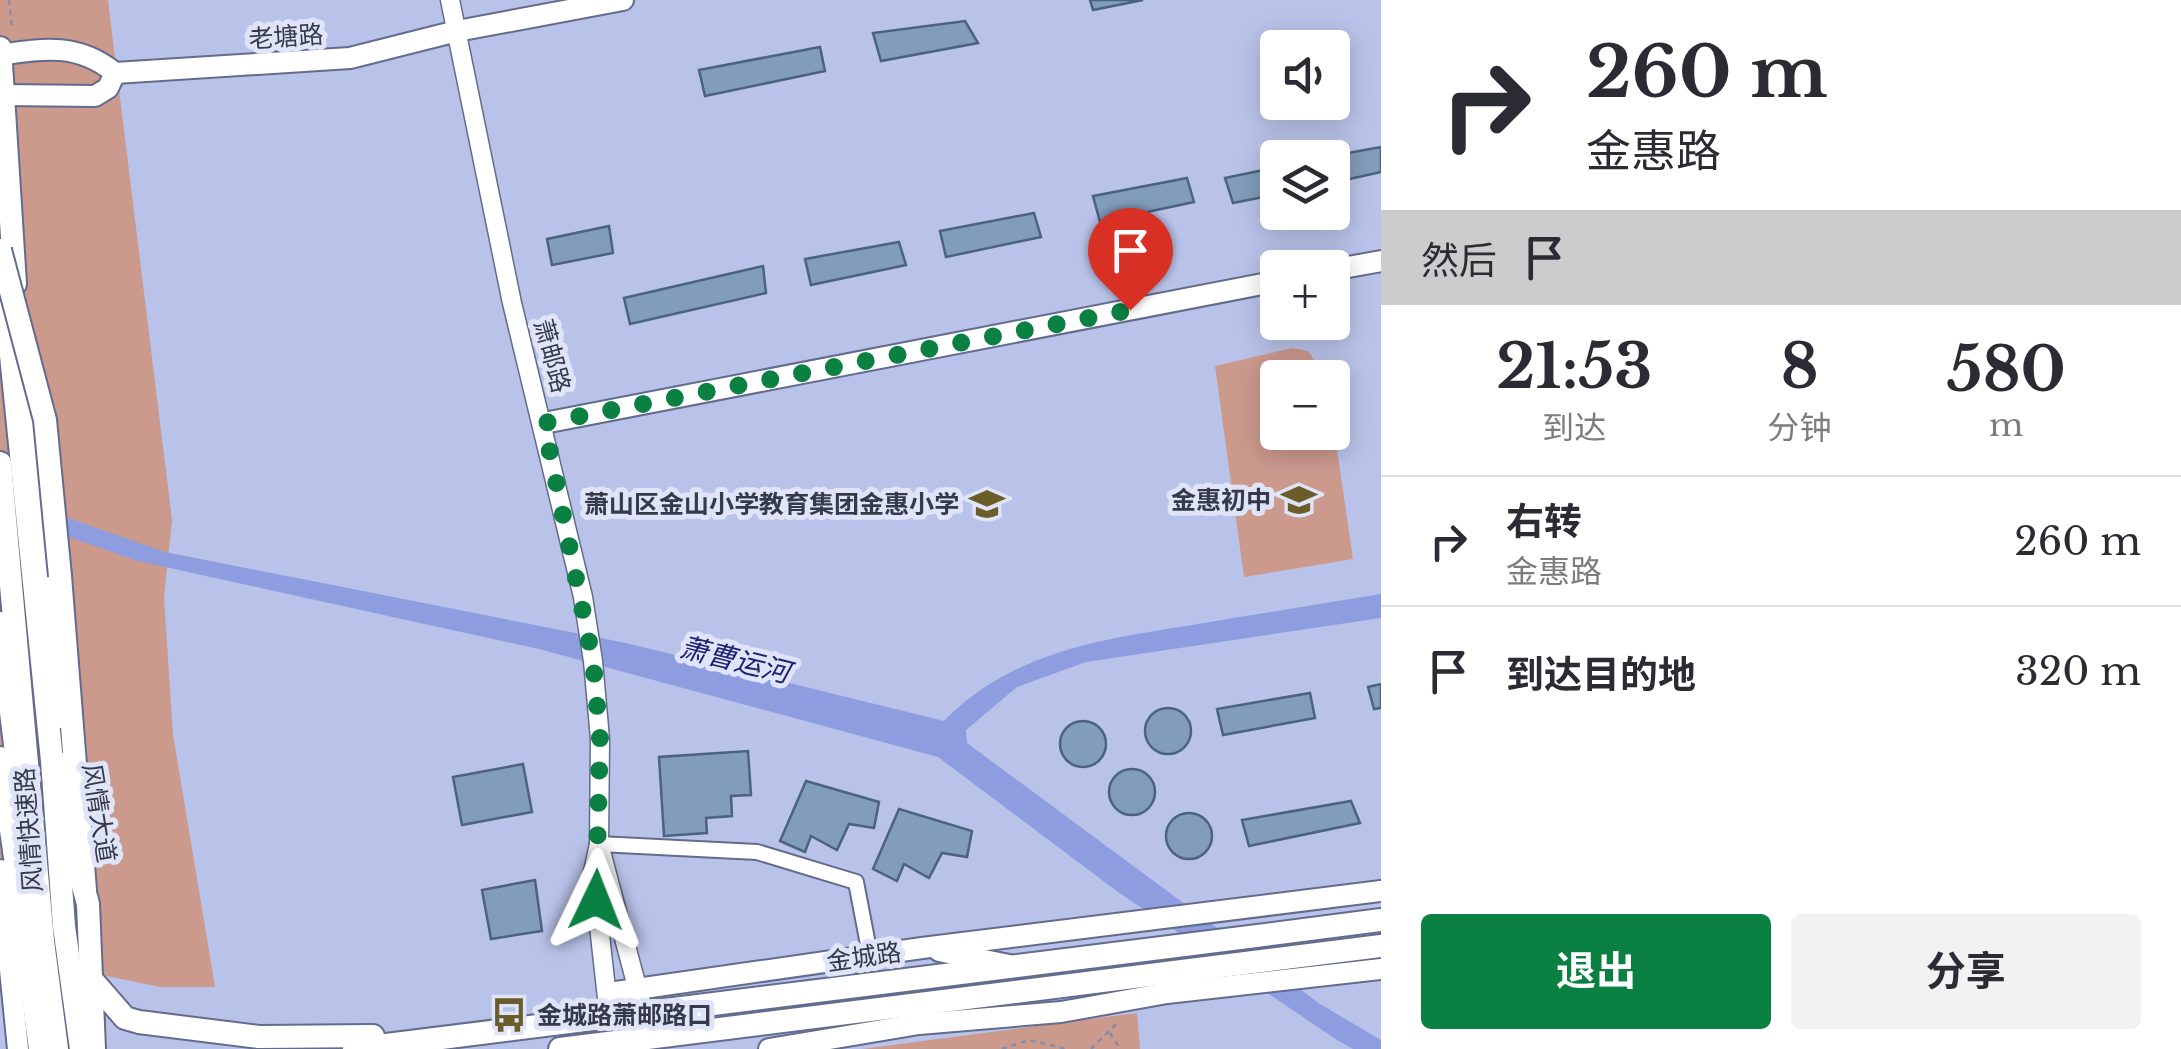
<!DOCTYPE html>
<html lang="zh">
<head>
<meta charset="utf-8">
<style>
	body { margin:0; font-family:"Libre Baskerville","Noto Sans SC",serif; background:#f2f2f3; color:#2b2b33; height:100vh; display:flex; flex-direction:column; font-size:38px; white-space:nowrap }
	* { box-sizing:border-box; margin:0 }
	p { font-size:32px; color:#7c7c81 }
	.icon { flex:none; width:55px; height:55px; fill:none; stroke:currentColor; stroke-width:2; stroke-linecap:round; stroke-linejoin:round }
	.map { position:relative; flex:1; overflow:hidden }
	.sheet { display:flex; flex-direction:column; background:#fff; width:800px }
	.sheet>* { flex:none }
	.top-card { background:#fff; color:#2b2b33; overflow:hidden }
	.fabs { position:absolute; left:1260px; top:30px; display:grid; gap:20px }
	.fabs a { display:grid; place-items:center; width:90px; height:90px; border-radius:10px; background:#fff; box-shadow:0 5px 25px #0003; font-size:50px }
	.pin { position:absolute; display:grid; place-items:center; width:85px; height:85px; color:#fff; margin:-102px -42px; border-radius:50% 50% 50% 0; rotate:-45deg; box-shadow:0 0 10px #0007 }
	.pin .icon { rotate:45deg }
	.me { position:absolute; width:110px; margin:-55px; rotate:2deg; stroke-linejoin:round; filter:drop-shadow(0 0 8px #0008) }
	.turn { display:flex; align-items:center; gap:35px; height:210px; padding:0 40px; font-size:45px }
	.turn .icon { width:130px; height:130px; stroke-width:2.5 }
	.turn b { display:block; font-size:70px; line-height:85px }
	.then { display:flex; align-items:center; height:95px; padding:0 40px; background:#0003; gap:20px; font-size:38px }
	.eta { display:flex; justify-content:space-evenly; align-items:center; height:170px; text-align:center }
	.eta b { font-size:60px; font-weight:700; line-height:70px }
	.button { display:flex; gap:20px; margin-top:auto; padding:20px 40px }
	.button a { flex:1; height:115px; border-radius:10px; background:#0b8043; color:#fff; font-size:40px; font-weight:700; line-height:115px; text-align:center }
	.button a+a { background:#f2f2f3; color:#2b2b33 }
	ul { padding:0; list-style:none }
	li { display:flex; align-items:center; gap:30px; height:130px; padding:0 40px; border-top:2px solid #e1e1e2 }
	li div { flex:1 }
	li b { display:block; font-size:38px }
	li em { font-style:normal }
	main { display:flex; flex:1; min-height:0 }
	.map>svg:first-child { display:block }
</style>
</head>
<body>
<main>
<div class="map">
<svg width="1381" height="1049" viewBox="0 0 1381 1049">
	<rect width="100%" height="100%" fill="#b9c3e9"/>
	<g fill="#cc998d">
		<polygon points="0,0 108,0 172,520 164,597 173,735 215,987 160,987 0,954"/>
		<polygon points="1292,348 1308,351 1326,377 1278,378 1278,432 1332,432 1333,422 1353,559 1244,577 1215,366"/>
		<polygon points="1137,1013 1140,1049 862,1049"/>
	</g>
	<path fill="#8e9de0" d="M0,494L165,552L626,643L944,721C1013,650 1105,639 1198,624C1259,614 1320,604 1381,594V618L1086,662L1017,687L966,730L967,743L1320,1004L1381,1040V1049H1353L1337,1040L1118,892L938,757L539,649L138,561L0,513Z"/>
	<g fill="#829cbb" stroke="#4b6380" stroke-width="2.5">
		<polygon points="1090,0 1143,0 1093,10"/>
		<polygon points="965,21 978,43 881,61 873,33"/>
		<polygon points="820,47 825,71 705,96 699,70"/>
		<polygon points="1381,147 1381,172 1332,183 1332,158 1326,157"/>
		<polygon points="1278,167 1278,194 1233,203 1225,178"/>
		<polygon points="1187,178 1194,202 1100,222 1093,196"/>
		<polygon points="1034,213 1041,237 946,257 940,231"/>
		<polygon points="609,226 613,253 552,265 547,239"/>
		<polygon points="899,242 906,265 811,285 805,259"/>
		<polygon points="763,266 766,293 630,324 624,298"/>
		<polygon points="1381,684 1381,708 1374,709 1368,687"/>
		<polygon points="1310,693 1315,718 1223,735 1217,709"/>
		<circle cx="1168" cy="731" r="23"/>
		<circle cx="1083" cy="744" r="23"/>
		<polygon points="748,751 751,795 731,796 732,816 706,818 707,833 664,836 659,757"/>
		<polygon points="523,764 532,812 462,825 453,777"/>
		<circle cx="1132" cy="792" r="23"/>
		<polygon points="806,781 879,802 874,828 849,824 837,850 811,836 805,852 780,841"/>
		<polygon points="1351,801 1360,823 1249,846 1242,820"/>
		<polygon points="899,809 972,831 967,857 942,853 929,878 904,864 897,881 873,869"/>
		<circle cx="1189" cy="836" r="23"/>
		<polygon points="535,880 542,931 491,939 482,890"/>
	</g>
	<g fill="none" stroke-linecap="round" stroke-linejoin="round">
		<defs>
			<polyline id="minor" points="599,844 757,852 856,882 870,955"/>
			<g id="tertiary">
				<polyline points="450,0 512,303 583,597 593,661 600,739 599,844 593,872 608,1007"/>
				<polyline points="599,844 641,1002"/>
			</g>
			<g id="secondary">
				<path d="M1,55C44,48 79,43 115,73L108,88L95,96L3,95"/>
				<polyline points="115,73 350,58 457,31 623,0"/>
				<polyline points="1332,270 1381,261"/>
				<polyline points="544,423 1278,281"/>
				<polyline points="0,870 18,1049"/>
				<polyline points="939,951 1009,965"/>
				<polyline points="609,993 922,948 1381,891"/>
				<polyline points="769,1049 919,1024 1061,1012 1167,993 1381,969"/>
			</g>
			<g id="primary">
				<polyline points="0,48 15,284"/>
				<polyline points="25,376 59,717"/>
				<polyline points="0,623 17,761 14,850 40,1049"/>
				<polyline points="63,764 69,834 88,904 94,1049"/>
				<polyline points="92,980 125,1018 139,1022 259,1037 373,1036"/>
				<path d="M354,1049C697,1007 1039,964 1381,920"/>
				<polyline points="560,1049 1381,946"/>
			</g>
			<g id="trunk">
				<polyline points="5,296 52,761 64,926 81,1049"/>
				<polyline points="0,463 43,941 57,1049"/>
				<polyline points="60,576 85,890"/>
				<polyline points="0,758 14,850"/>
			</g>
		</defs>
		<use href="#minor" stroke="#636b8e" stroke-width="18"/>
		<use href="#tertiary" stroke="#636b8e" stroke-width="21"/>
		<use href="#secondary" stroke="#636b8e" stroke-width="24"/>
		<use href="#primary" stroke="#636b8e" stroke-width="26"/>
		<use href="#trunk" stroke="#636b8e" stroke-width="26"/>
		<g stroke="#858ca9" stroke-width="2.5" stroke-dasharray="5 5" stroke-linecap="butt">
			<polyline points="9,0 12,27"/>
			<polyline points="1110,1033 1120,1049"/>
			<polyline points="1002,1049 1029,1040 1067,1049"/>
			<polyline points="1091,1049 1119,1021"/>
		</g>
		<use href="#minor" stroke="#fff" stroke-width="14"/>
		<use href="#tertiary" stroke="#fff" stroke-width="18"/>
		<use href="#secondary" stroke="#fff" stroke-width="20"/>
		<use href="#primary" stroke="#fff" stroke-width="22"/>
		<use href="#trunk" stroke="#fff" stroke-width="22"/>
		<defs>
			<polyline id="trunk-bridge" points="0,250 45,420 60,576"/>
		</defs>
		<use href="#trunk-bridge" stroke="#636b8e" stroke-width="26" stroke-linecap="butt"/>
		<use href="#trunk-bridge" stroke="#fff" stroke-width="22"/>
	</g>
	<g fill="none" stroke-linecap="round" stroke-linejoin="round">
		<polyline stroke="#0b8043" stroke-width="18" stroke-dasharray="0 32.4" points="596,900 600,738 593,661 544,423 1130,310"/>
	</g>
	<defs>
		<symbol id="school-bare" viewBox="-9 -9 18 18"><path d="M0-5L7-2L0 1L-7-2ZM-4 1L0 2.5L4 1V4Q0 6-4 4Z" fill="#6b5d2a" stroke="#dfe4f8" stroke-width="2.5" paint-order="stroke"/></symbol>
		<symbol id="bus-bare" viewBox="-9 -9 18 18"><path d="M-5-6H5V4H4V6H2V4H-2V6H-4V4H-5ZM-3.5-4V0h7V-4ZM-3.5 1.2v1.5H-2V1.2ZM2 1.2v1.5H3.5V1.2Z" fill="#6b5d2a" stroke="#dfe4f8" stroke-width="2.5" paint-order="stroke"/></symbol>
	</defs>
	<g fill-rule="evenodd">
		<use href="#school-bare" x="1274" y="475" width="50" height="50"/>
		<use href="#school-bare" x="962" y="479" width="50" height="50"/>
		<use href="#bus-bare" x="484" y="990" width="50" height="50"/>
	</g>
	<g text-anchor="middle" dominant-baseline="central" stroke-width="10" stroke-linejoin="round" paint-order="stroke">
		<g font-size="25" fill="#353949" stroke="#dfe4f8">
			<text transform="translate(286 37) rotate(-4)">老塘路</text>
			<text transform="translate(552 356) rotate(75)">萧邮路</text>
			<text transform="translate(99 813) rotate(81)">风情大道</text>
			<text transform="translate(29 830) rotate(-94)">风情快速路</text>
			<text transform="translate(864 957) rotate(-8)">金城路</text>
		</g>
		<g font-size="25" font-weight="bold" fill="#353949" stroke="#dfe4f8" text-anchor="end">
			<text x="1271" y="500">金惠初中</text>
			<text x="959" y="504">萧山区金山小学教育集团金惠小学</text>
			<text x="537" y="1015" text-anchor="start">金城路萧邮路口</text>
		</g>
		<g font-size="28" font-style="italic" fill="#202370" stroke="#dfe4f8">
			<text transform="translate(735 660) rotate(14)">萧曹运河</text>
		</g>
	</g>
</svg>
<div class="fabs">
<a><svg class="icon" aria-label="sound" viewBox="0 0 24 24"><path d="M4 9h4l5-4v14l-5-4H4zM17 9q2 3 0 6"/></svg></a>
<a><svg class="icon" aria-label="layers" viewBox="0 0 24 24"><path d="M12 4l9 5-9 5-9-5zM3 14l9 5 9-5"/></svg></a>
<a>+</a>
<a>−</a>
</div>
<div class="pin" style="left:1130px;top:310px;background:#d93025"><svg class="icon" aria-label="arrive" viewBox="0 0 24 24"><path d="M6 21V4h12l-3 4 3 4H6"/></svg></div>
<svg class="me" style="left:596px;top:900px" viewBox="-20 -20 40 40"><path d="M0-17L14 15 0 8-14 15z" fill="#0b8043" stroke="#fff" stroke-width="4"/></svg>
</div>
<section class="sheet">
<div class="top-card">
<div class="turn"><svg class="icon" aria-label="right" viewBox="0 0 24 24"><path d="M7 20v-9h11M14 6l5 5-5 5"/></svg><div><b>260 m</b>金惠路</div></div>
<div class="then">然后<svg class="icon" aria-label="arrive" viewBox="0 0 24 24"><path d="M6 21V4h12l-3 4 3 4H6"/></svg></div>
</div>
<div class="eta">
<div><b>21:53</b><p>到达</p></div>
<div><b>8</b><p>分钟</p></div>
<div><b>580</b><p>m</p></div>
</div>
<ul>
<li><svg class="icon" aria-label="right" viewBox="0 0 24 24"><path d="M7 20v-9h11M14 6l5 5-5 5"/></svg><div><b>右转</b><p>金惠路</p></div><em>260 m</em></li>
<li><svg class="icon" aria-label="arrive" viewBox="0 0 24 24"><path d="M6 21V4h12l-3 4 3 4H6"/></svg><div><b>到达目的地</b></div><em>320 m</em></li>
</ul>
<div class="button"><a>退出</a><a>分享</a></div>
</section>
</main>
</body>
</html>
